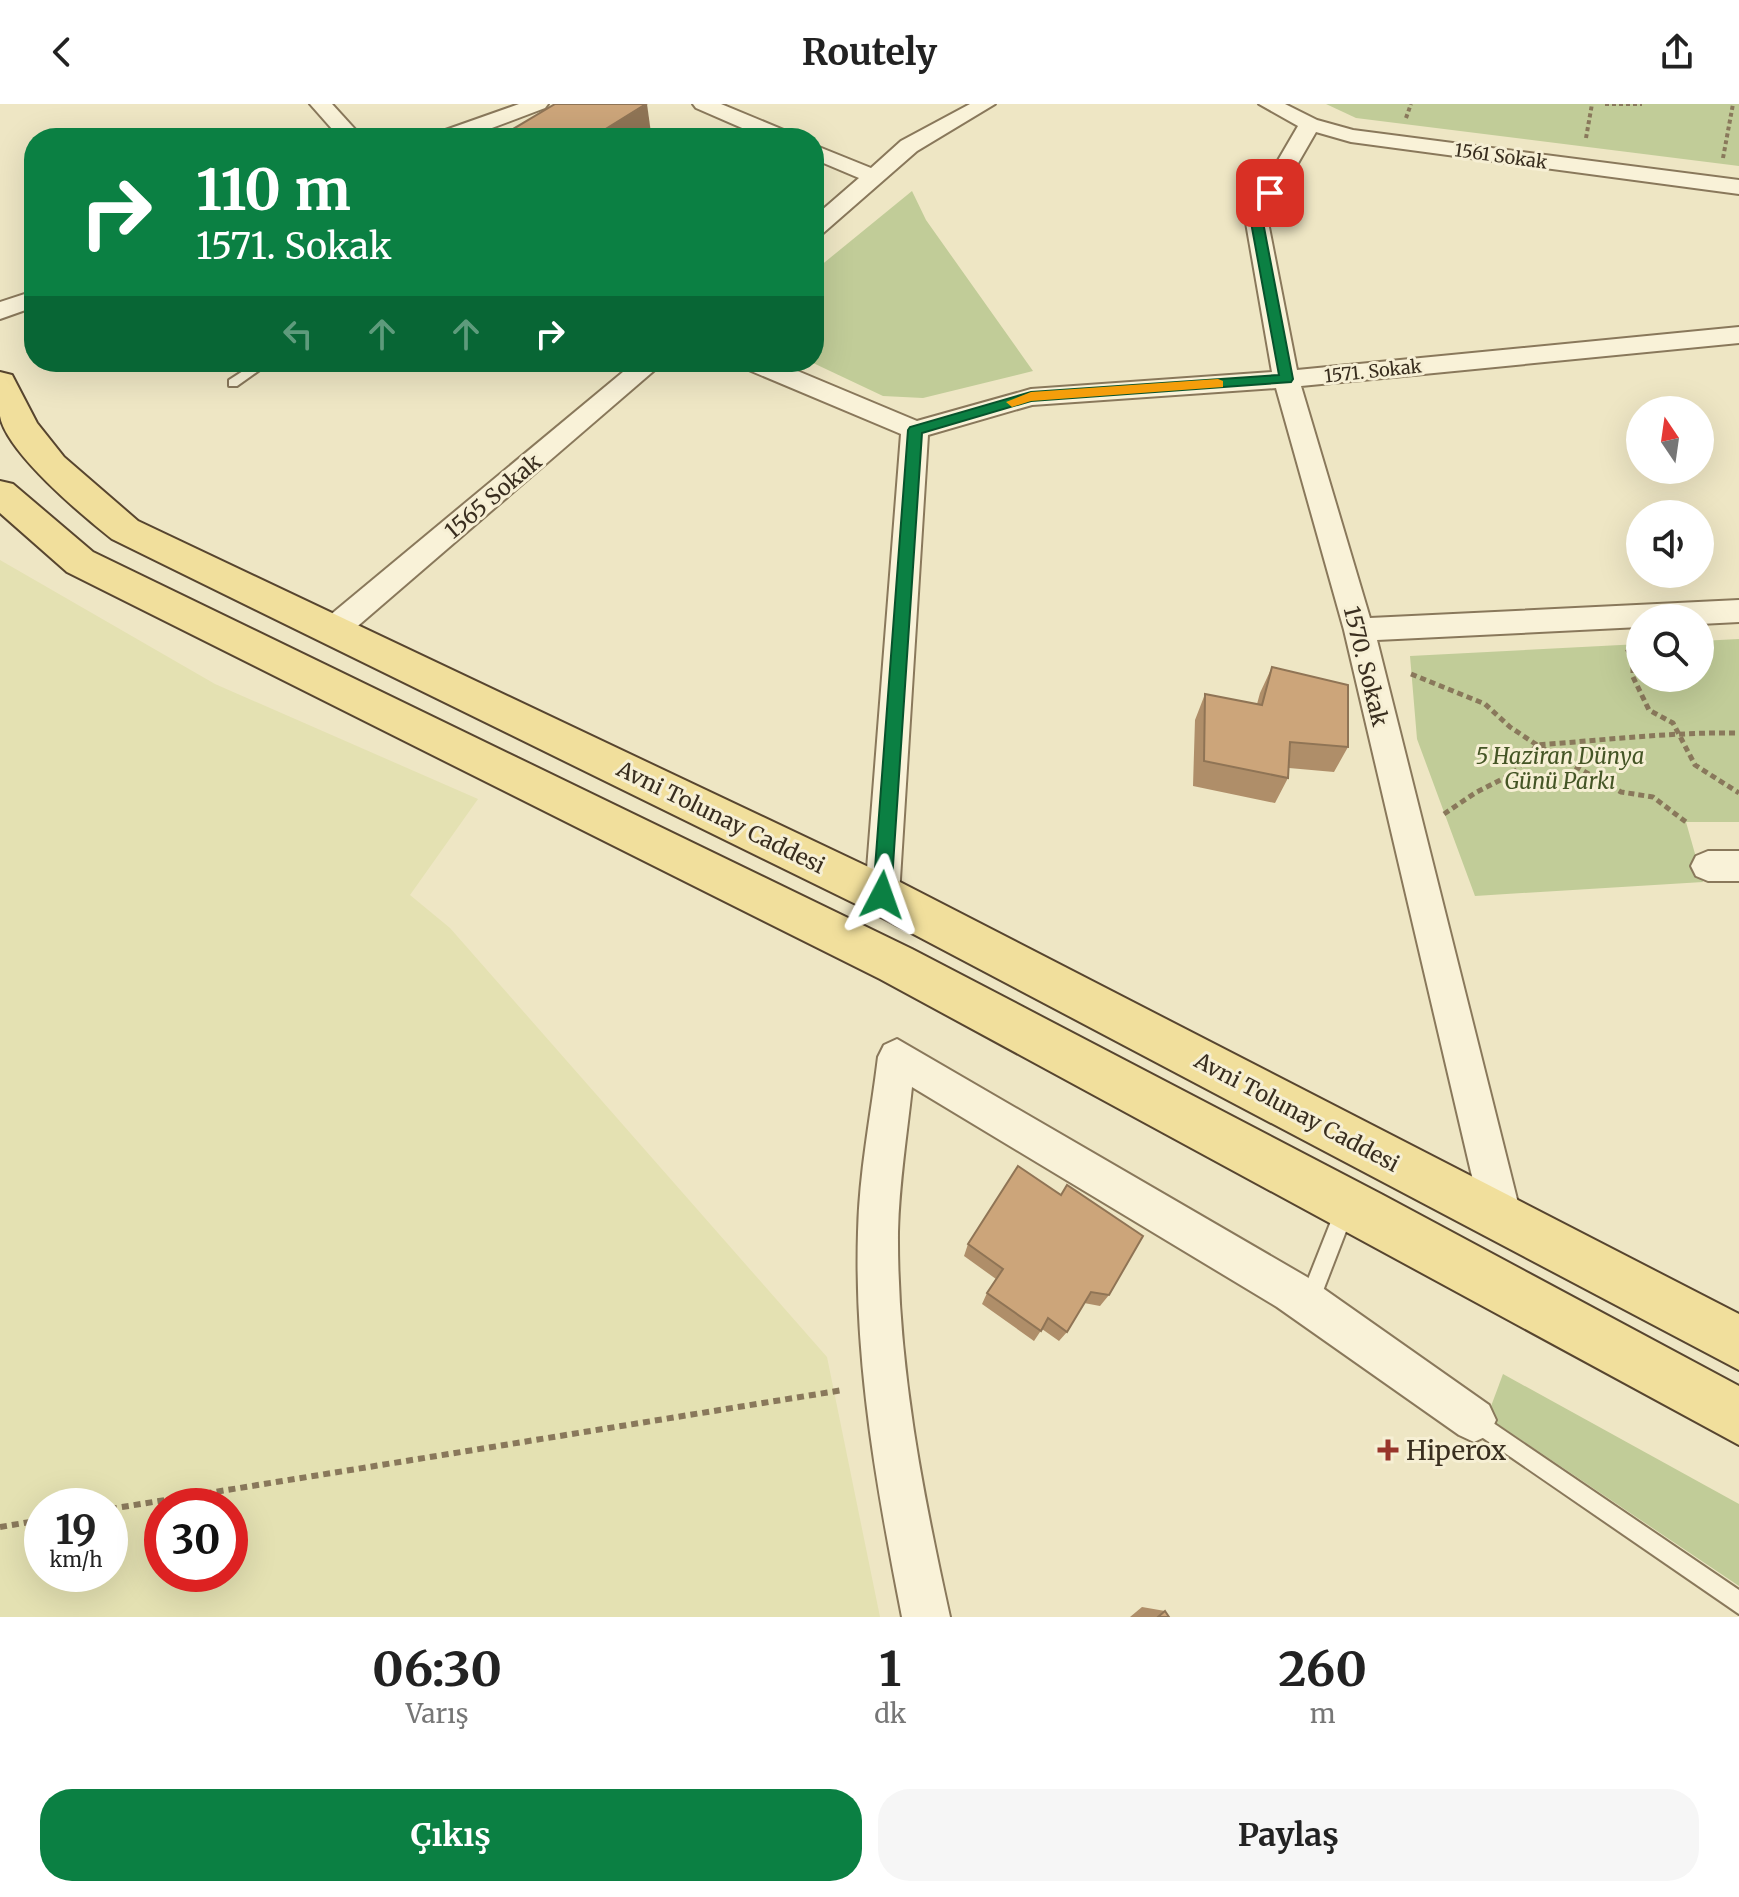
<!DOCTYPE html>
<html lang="tr">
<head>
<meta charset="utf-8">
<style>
	body { margin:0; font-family:Merriweather,serif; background:#f6f6f6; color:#222; height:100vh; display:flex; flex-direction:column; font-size:30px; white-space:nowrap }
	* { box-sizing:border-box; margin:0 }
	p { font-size:26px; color:#767676 }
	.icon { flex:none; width:44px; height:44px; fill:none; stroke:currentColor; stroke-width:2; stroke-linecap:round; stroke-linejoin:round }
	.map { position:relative; height:1513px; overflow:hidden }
	.sheet { display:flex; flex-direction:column; background:#fff; flex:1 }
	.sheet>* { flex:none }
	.banner { position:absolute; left:24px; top:24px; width:800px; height:244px; border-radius:32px; box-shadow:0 8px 32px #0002; background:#0b8043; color:#fff; overflow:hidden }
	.needle { width:52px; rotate:347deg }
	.tools { position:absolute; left:1626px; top:292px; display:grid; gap:16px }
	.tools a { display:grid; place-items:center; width:88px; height:88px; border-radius:50%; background:#fff; box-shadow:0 8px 32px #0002; font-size:40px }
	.speed { position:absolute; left:24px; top:1384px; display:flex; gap:16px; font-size:40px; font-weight:700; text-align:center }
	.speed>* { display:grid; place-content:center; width:104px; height:104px; border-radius:50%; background:#fff; box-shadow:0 8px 32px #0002; line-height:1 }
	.speed small { font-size:20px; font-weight:400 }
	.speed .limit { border:12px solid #d22; background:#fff; color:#111 }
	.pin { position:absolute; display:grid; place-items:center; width:68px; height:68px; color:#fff; margin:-34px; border-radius:16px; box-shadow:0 4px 12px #0006 }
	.me { position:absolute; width:88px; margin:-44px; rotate:4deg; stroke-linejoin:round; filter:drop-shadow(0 0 6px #0008) }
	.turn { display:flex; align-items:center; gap:28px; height:168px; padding:0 40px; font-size:36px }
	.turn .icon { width:104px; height:104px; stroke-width:2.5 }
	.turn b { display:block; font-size:56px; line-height:68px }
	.lanes { display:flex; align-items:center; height:76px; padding:0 40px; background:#0003; justify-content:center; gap:40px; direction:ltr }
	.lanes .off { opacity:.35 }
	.eta { display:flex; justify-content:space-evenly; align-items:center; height:136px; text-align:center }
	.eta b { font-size:48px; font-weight:700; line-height:56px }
	.action { display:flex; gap:16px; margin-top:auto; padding:16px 40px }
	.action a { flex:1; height:92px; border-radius:32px; background:#0b8043; color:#fff; font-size:32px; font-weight:700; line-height:92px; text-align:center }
	.action a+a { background:#f6f6f6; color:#222 }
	header { display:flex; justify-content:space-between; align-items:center; height:104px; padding:0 40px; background:#fff; font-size:36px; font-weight:700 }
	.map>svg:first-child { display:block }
</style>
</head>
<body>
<header><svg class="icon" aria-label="back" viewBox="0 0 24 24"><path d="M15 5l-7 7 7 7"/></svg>Routely<svg class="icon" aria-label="share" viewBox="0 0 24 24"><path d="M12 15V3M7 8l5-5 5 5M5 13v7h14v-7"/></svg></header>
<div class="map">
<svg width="1739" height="1513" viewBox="0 0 1739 1513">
	<rect width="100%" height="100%" fill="#eee6c4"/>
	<path fill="#e4e1b2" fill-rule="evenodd" d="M0,456L215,580L478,695L410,791L450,824L827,1253L880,1513H0ZM42,1402H110V1470H42ZM162,1402H230V1470H162Z"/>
	<g fill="#c1cc98">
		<polygon points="1326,0 1739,0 1739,62 1356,14"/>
		<polygon points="912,87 926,116 1033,267 923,294 883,292 811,258 814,258 814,167"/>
		<polygon points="1739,535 1739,718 1686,718 1703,778 1475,792 1417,635 1410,552 1640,540 1640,574 1700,574 1700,537"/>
		<polygon points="1503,1270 1739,1400 1739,1482 1487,1313"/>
	</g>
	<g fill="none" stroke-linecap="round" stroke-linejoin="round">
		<defs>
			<g id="service">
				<polygon points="257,258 271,258 237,282 229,282 229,276"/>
				<polygon points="1346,1095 1353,1097 1355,1104 1316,1205 1309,1208 1302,1205 1299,1198 1339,1097"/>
				<polygon points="1474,1306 1739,1486 1739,1510 1467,1323 1464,1316 1467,1309"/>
			</g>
			<g id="minor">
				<polygon points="310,0 332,0 363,34 340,34"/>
				<polygon points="519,0 548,0 545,4 465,34 434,34 437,29"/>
				<polygon points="693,0 721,0 791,29 794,34 765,34 696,4"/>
				<polygon points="970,0 995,0 917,47 822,130 814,132 814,113 859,74 814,55 814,41 871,64 901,37"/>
				<polygon points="1259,0 1285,0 1317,16 1353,26 1739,76 1739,90 1351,38 1316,28 1267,113 1297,266 1739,223 1739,239 1301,282 1370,514 1739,496 1739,518 1700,520 1700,514 1640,514 1640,523 1377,536 1522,1115 1516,1129 1502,1135 1488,1129 1482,1115 1344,526 1276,284 1032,301 928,331 899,791 894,802 882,806 870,802 865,791 901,330 744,264 740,258 776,258 917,317 1031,285 1272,268 1245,113 1298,22"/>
				<polygon points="34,187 34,203 0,215 0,198"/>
				<polygon points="635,258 664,258 345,533 334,536 323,533 319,525 323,517"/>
				<polygon points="1708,747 1739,747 1739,777 1708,777 1696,772 1691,762 1696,752"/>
				<path d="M897,935L1307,1173L1489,1301L1496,1316L1489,1331L1474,1338L1459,1331L1277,1203L912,983C907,1031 899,1079 898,1128C897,1258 922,1386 950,1513H902C877,1386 854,1258 858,1128C859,1069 871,1011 878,953L884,941Z"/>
			</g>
			<g id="primary">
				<path d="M0,268L12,271L37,319L64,353L138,417L898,777L1739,1210V1266L866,805L112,435C83,412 6,348 0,312C0,298 0,282 0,268Z"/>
				<polygon points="0,377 13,380 93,448 912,845 1383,1091 1739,1282 1739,1341 880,875 67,468 0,409"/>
			</g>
		</defs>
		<use href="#service" stroke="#89785b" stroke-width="4"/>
		<use href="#minor" stroke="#89785b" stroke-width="4"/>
		<use href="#primary" stroke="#57452f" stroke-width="4"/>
		<g stroke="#89785b" stroke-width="4" stroke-dasharray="4 3" stroke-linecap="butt">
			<polyline points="1605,0 1642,0"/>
			<polyline points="1406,14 1411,0"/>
			<polyline points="1586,34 1592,0"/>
			<polyline points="1723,54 1733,0"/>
		</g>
		<g stroke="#89785b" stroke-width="5" stroke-dasharray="6 4" stroke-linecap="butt">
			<polyline points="1627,545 1633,553 1633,573 1649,606 1673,619 1695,661 1739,689"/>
			<polyline points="1411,570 1485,600 1510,623 1537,641 1621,688 1653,693 1686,718"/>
			<path d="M1444,710L1475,689L1514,669L1537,641C1605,636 1671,628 1739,629"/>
		</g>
		<g stroke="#89785b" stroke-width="6" stroke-dasharray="7 5" stroke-linecap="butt">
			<polyline points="110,1405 843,1286"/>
			<polyline points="0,1423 42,1416"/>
		</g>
		<use href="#service" fill="#f9f2d8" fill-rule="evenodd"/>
		<use href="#minor" fill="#f9f2d8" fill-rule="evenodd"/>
		<use href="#primary" fill="#f1df9c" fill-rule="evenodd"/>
	</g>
	<g fill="#af8e69">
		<polygon points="1272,563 1348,643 1334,668 1289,664 1288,674 1275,699 1193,682 1195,616 1205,590 1257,600 1260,589"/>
		<polygon points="1061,1091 1109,1191 1100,1202 1084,1199 1067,1228 1059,1237 1042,1225 1034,1237 982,1200 987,1189 996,1175 964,1152 968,1140"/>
		<polygon points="1142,1503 1165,1507 1169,1513 1130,1513"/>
	</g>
	<polygon fill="#8f7455" points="647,0 651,29 643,34 591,34"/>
	<g fill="#cca57a" stroke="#8f7455" stroke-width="2">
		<polygon points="555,0 646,0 591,34 498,34"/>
		<polygon points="1272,563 1348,581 1348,643 1290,638 1288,674 1204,657 1205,590 1262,601"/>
		<polygon points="1018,1062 1061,1091 1067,1081 1143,1132 1109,1191 1091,1188 1067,1228 1048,1214 1041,1227 987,1189 1003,1165 968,1140"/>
		<polygon points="1165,1507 1169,1513 1158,1513"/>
	</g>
	<polygon fill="#0b8043" stroke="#07532c" stroke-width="2" points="1270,86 1276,89 1262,113 1293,275 1291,278 1031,297 922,329 891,791 889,797 876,797 873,791 908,326 910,323 1031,288 1279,271 1250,113 1265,87"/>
	<polygon fill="#f59e0b" points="1218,275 1223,277 1223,283 1031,297 1012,303 1006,298 1031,288"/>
	<path fill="#98352b" stroke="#f6efd4" stroke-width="3" d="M1384 1334h8v8h8v8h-8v8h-8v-8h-8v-8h8z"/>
	<g text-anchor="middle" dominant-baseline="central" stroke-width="6" stroke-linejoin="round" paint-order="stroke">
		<g font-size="18" fill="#392e1f" stroke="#f6efd4">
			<text transform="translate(1501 52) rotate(8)">1561 Sokak</text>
			<text transform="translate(1373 267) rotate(-6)">1571. Sokak</text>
		</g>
		<g font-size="22" fill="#392e1f" stroke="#f6efd4">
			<text transform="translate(493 392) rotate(-40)">1565 Sokak</text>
			<text transform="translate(1366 562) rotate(76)">1570. Sokak</text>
			<text transform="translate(721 713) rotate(26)">Avni Tolunay Caddesi</text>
			<text transform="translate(1297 1008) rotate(28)">Avni Tolunay Caddesi</text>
		</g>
		<g font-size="22" font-style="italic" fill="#445525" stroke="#f6efd4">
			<text x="1560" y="652">5 Haziran Dünya<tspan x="1560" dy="25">Günü Parkı</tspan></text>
		</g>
		<g font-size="26" fill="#392e1f" stroke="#f6efd4" text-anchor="start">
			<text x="1406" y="1346">Hiperox</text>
		</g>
	</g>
</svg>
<div class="tools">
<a><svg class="needle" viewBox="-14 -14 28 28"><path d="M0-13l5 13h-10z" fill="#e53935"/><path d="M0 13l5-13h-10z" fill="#767676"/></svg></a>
<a><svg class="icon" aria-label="sound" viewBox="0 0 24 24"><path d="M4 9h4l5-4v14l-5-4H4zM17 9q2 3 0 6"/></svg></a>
<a><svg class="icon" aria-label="search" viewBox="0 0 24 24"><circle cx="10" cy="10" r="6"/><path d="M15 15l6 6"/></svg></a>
</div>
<div class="speed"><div>19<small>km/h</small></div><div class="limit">30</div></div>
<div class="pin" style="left:1270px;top:89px;background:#d93025"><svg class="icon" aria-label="arrive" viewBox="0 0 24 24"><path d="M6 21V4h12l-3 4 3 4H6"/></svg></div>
<svg class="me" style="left:882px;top:791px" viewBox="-20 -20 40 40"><path d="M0-17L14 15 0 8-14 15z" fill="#0b8043" stroke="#fff" stroke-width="4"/></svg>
<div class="banner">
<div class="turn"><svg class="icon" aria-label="right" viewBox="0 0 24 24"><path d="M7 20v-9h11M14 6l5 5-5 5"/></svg><div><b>110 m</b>1571. Sokak</div></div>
<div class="lanes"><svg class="icon off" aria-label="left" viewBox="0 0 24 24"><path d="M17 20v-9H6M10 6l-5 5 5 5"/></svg><svg class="icon off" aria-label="ahead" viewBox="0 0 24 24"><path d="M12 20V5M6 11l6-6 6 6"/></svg><svg class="icon off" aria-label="ahead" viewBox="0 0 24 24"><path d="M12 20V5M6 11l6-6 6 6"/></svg><svg class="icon" aria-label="right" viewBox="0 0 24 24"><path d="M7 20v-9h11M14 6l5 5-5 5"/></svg></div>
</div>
</div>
<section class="sheet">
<div class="eta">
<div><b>06:30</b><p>Varış</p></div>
<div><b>1</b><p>dk</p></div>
<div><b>260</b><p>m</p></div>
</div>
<div class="action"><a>Çıkış</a><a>Paylaş</a></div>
</section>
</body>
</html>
